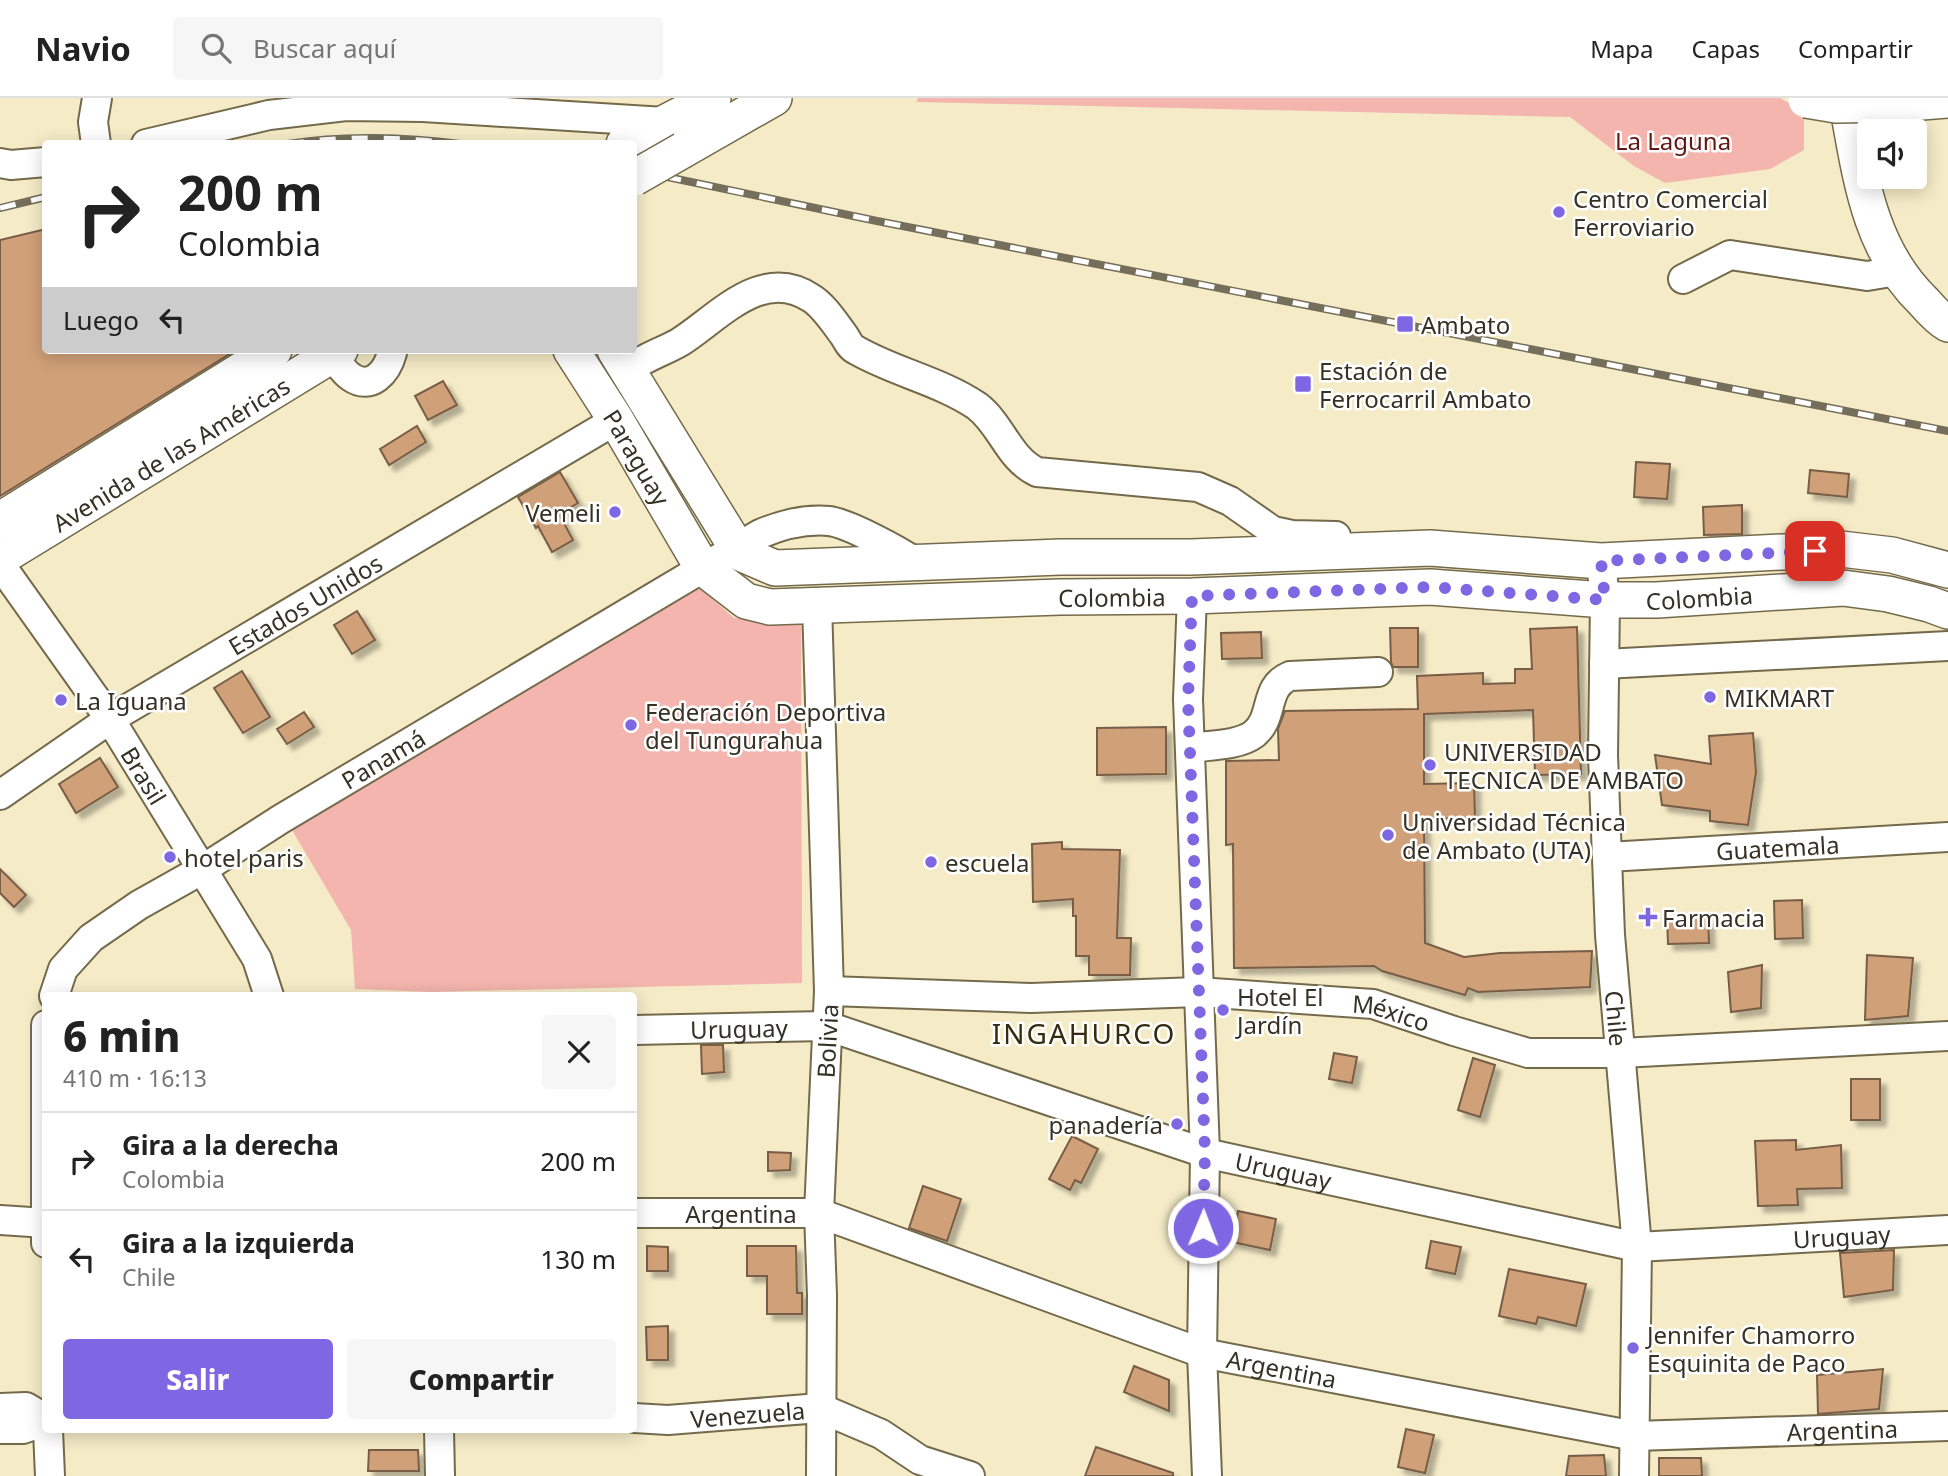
<!DOCTYPE html>
<html lang="es">
<head>
<meta charset="utf-8">
<style>
	body { margin:0; font-family:"Noto Sans",sans-serif; background:#f6f6f6; color:#222; height:100vh; display:flex; flex-direction:column; font-size:26px; white-space:nowrap }
	* { box-sizing:border-box; margin:0 }
	p { font-size:23px; color:#767676 }
	.icon { flex:none; width:38px; height:38px; fill:none; stroke:currentColor; stroke-width:2; stroke-linecap:round; stroke-linejoin:round }
	.map { position:relative; flex:1; overflow:hidden }
	.side { position:absolute; left:42px; top:894px; width:595px; height:441px; display:flex; flex-direction:column; background:#fff; border-radius:7px; box-shadow:0 4px 18px #0003 }
	.side>* { flex:none }
	.top-card { position:absolute; left:42px; top:42px; width:595px; height:214px; border-radius:7px; box-shadow:0 4px 18px #0003; background:#fff; color:#222; overflow:hidden }
	.controls { position:absolute; left:1857px; top:21px; display:grid; gap:14px }
	.controls a { display:grid; place-items:center; width:70px; height:70px; border-radius:7px; background:#fff; box-shadow:0 4px 18px #0003; font-size:35px }
	.pin { position:absolute; display:grid; place-items:center; width:60px; height:60px; color:#fff; margin:-30px; border-radius:14px; box-shadow:0 4px 10px #0006 }
	.me { position:absolute; width:77px; margin:-38px; rotate:1deg; stroke-linejoin:round; filter:drop-shadow(0 0 5px #0008) }
	.turn { display:flex; align-items:center; gap:24px; height:147px; padding:0 21px; font-size:32px }
	.turn .icon { width:91px; height:91px; stroke-width:2.5 }
	.turn b { display:block; font-size:49px; line-height:60px }
	.then { display:flex; align-items:center; height:66px; padding:0 21px; background:#0003; gap:14px; font-size:26px }
	.round { display:grid; place-items:center; flex:none; width:74px; height:74px; border-radius:7px; background:#f6f6f6 }
	.head { display:flex; align-items:center; justify-content:space-between; height:119px; padding:0 21px }
	h1 { font-size:42px; font-weight:800; line-height:52px }
	.action { display:flex; gap:14px; margin-top:auto; padding:14px 21px }
	.action a { flex:1; height:80px; border-radius:7px; background:#7e67e2; color:#fff; font-size:28px; font-weight:800; line-height:80px; text-align:center }
	.action a+a { background:#f6f6f6; color:#222 }
	ul { padding:0; list-style:none }
	li { display:flex; align-items:center; gap:21px; height:98px; padding:0 21px; border-top:2px solid #e0e0e0 }
	li div { flex:1 }
	li b { display:block; font-size:26px }
	li em { font-style:normal }
	header { display:flex; align-items:center; gap:42px; box-sizing:border-box; height:98px; padding:0 35px; background:#fff; border-bottom:2px solid #e0e0e0 }
	header strong { font-size:33px }
	nav { display:flex; gap:38px; margin-inline-start:auto; font-size:24px }
	.search { width:490px; height:63px; background:#f6f6f6; display:flex; align-items:center; gap:18px; box-sizing:border-box; padding:0 24px; border-radius:7px; color:#767676; font-size:26px }
	.map>svg:first-child { display:block }
</style>
</head>
<body>
<header>
<strong>Navio</strong>
<div class="search"><svg class="icon" aria-label="search" viewBox="0 0 24 24"><circle cx="10" cy="10" r="6"/><path d="M15 15l6 6"/></svg>Buscar aquí</div>
<nav><a>Mapa</a><a>Capas</a><a>Compartir</a></nav>
</header>
<div class="map">
<svg width="1948" height="1378" viewBox="0 0 1948 1378">
	<defs>
		<filter id="shadow"><feDropShadow dx="6" dy="6" stdDeviation="2" flood-color="#0004"/></filter>
	</defs>
	<rect width="100%" height="100%" fill="#f5ebc7"/>
	<g fill="#f3b5ad">
		<polygon points="918,0 1780,0 1804,13 1804,52 1770,71 1665,85 1634,68 1570,19 916,4"/>
		<polygon points="693,484 734,520 801,522 802,885 431,894 355,891 351,832 292,732"/>
	</g>
	<g fill="#d0a078" stroke="#785d47" stroke-width="2" filter="url(#shadow)">
		<polygon points="46,131 46,252 236,252 0,398 0,142"/>
		<polygon points="443,283 457,307 428,322 415,298"/>
		<polygon points="417,328 426,344 389,367 380,351"/>
		<polygon points="1636,364 1670,366 1667,401 1634,399"/>
		<polygon points="1810,372 1849,376 1847,399 1808,395"/>
		<polygon points="560,374 578,405 559,416 573,442 552,454 538,428 536,430 518,399"/>
		<polygon points="1742,407 1742,436 1704,437 1703,409"/>
		<polygon points="357,513 375,542 352,556 334,527"/>
		<polygon points="1577,529 1581,676 1535,677 1533,612 1424,616 1424,686 1474,685 1475,720 1424,721 1425,845 1464,859 1500,855 1592,853 1590,889 1478,894 1468,890 1465,897 1382,873 1374,868 1234,870 1233,746 1226,747 1226,663 1279,662 1278,631 1285,613 1418,611 1417,578 1483,575 1483,586 1515,585 1515,571 1532,571 1530,531"/>
		<polygon points="1390,530 1418,530 1418,569 1393,569 1391,564"/>
		<polygon points="1261,534 1262,560 1222,561 1221,535"/>
		<polygon points="242,573 270,619 243,635 214,590"/>
		<polygon points="304,614 314,629 287,646 277,631"/>
		<polygon points="1166,629 1166,676 1097,677 1097,630"/>
		<polygon points="1753,635 1756,674 1748,727 1710,723 1710,713 1662,707 1655,657 1711,666 1709,638"/>
		<polygon points="100,660 118,689 76,715 59,686"/>
		<polygon points="1062,744 1062,751 1120,752 1117,840 1131,840 1130,877 1089,877 1089,858 1076,858 1076,818 1073,818 1073,801 1033,804 1032,746"/>
		<polygon points="0,771 26,797 14,809 0,795"/>
		<polygon points="1802,802 1803,840 1775,841 1774,803"/>
		<polygon points="1667,819 1708,819 1709,845 1668,846"/>
		<polygon points="1867,857 1913,860 1908,918 1865,922"/>
		<polygon points="1762,867 1761,910 1731,914 1728,874"/>
		<polygon points="701,947 723,947 724,974 702,976"/>
		<polygon points="1334,955 1357,959 1352,985 1329,981"/>
		<polygon points="1473,960 1495,967 1480,1019 1458,1012"/>
		<rect x="1851" y="981" width="29" height="41"/>
		<polygon points="1072,1038 1098,1051 1081,1085 1075,1082 1070,1092 1049,1081"/>
		<polygon points="1796,1042 1796,1052 1841,1047 1842,1090 1797,1091 1798,1107 1758,1108 1755,1043"/>
		<polygon points="768,1054 791,1055 790,1072 768,1073"/>
		<polygon points="923,1088 961,1101 947,1143 909,1130"/>
		<polygon points="1238,1113 1276,1121 1270,1152 1232,1144"/>
		<polygon points="1431,1143 1461,1149 1455,1176 1426,1170"/>
		<polygon points="647,1148 668,1149 668,1173 647,1173"/>
		<polygon points="747,1148 796,1148 797,1195 802,1195 802,1216 767,1216 767,1178 747,1178"/>
		<polygon points="1894,1152 1893,1192 1844,1199 1840,1155"/>
		<polygon points="1509,1171 1586,1186 1576,1228 1538,1219 1536,1226 1499,1218"/>
		<polygon points="668,1228 668,1262 647,1262 646,1229"/>
		<polygon points="1134,1268 1169,1282 1169,1313 1124,1294"/>
		<polygon points="1883,1271 1879,1311 1818,1316 1817,1277"/>
		<polygon points="1406,1331 1434,1337 1425,1375 1398,1369"/>
		<polygon points="1096,1349 1173,1375 1173,1378 1085,1378"/>
		<polygon points="369,1352 418,1352 419,1373 368,1373"/>
		<polygon points="1604,1357 1606,1378 1566,1378 1569,1358"/>
		<polygon points="1659,1360 1701,1360 1702,1378 1659,1378"/>
	</g>
	<g fill="none" stroke-linecap="round" stroke-linejoin="round">
		<defs>
			<g id="minor">
				<polyline points="96,46 93,24 97,0"/>
				<polyline points="146,46 269,17 346,8 423,9 665,24"/>
				<polyline points="0,65 11,67 46,64"/>
				<polyline points="1683,181 1730,157 1867,178 1897,173"/>
				<path d="M332,257C338,264 343,274 351,279C371,293 387,274 392,255L390,252"/>
				<path d="M628,272C644,259 663,254 680,244C718,220 762,167 811,200C823,207 834,224 843,236C847,241 849,249 856,252C894,274 940,283 977,308C1002,327 1008,360 1037,374L1198,389L1230,403L1273,433L1292,437L1336,438"/>
				<path id="s1" d="M1601,463L1605,502L1603,657L1610,837L1637,1149L1634,1378"/>
				<path id="s2" d="M0,466L110,621L257,861L269,898"/>
				<polyline points="1192,498 1188,601 1205,1055 1202,1255 1207,1378"/>
				<polyline points="817,507 829,893 819,1115 822,1197 821,1378"/>
				<polyline points="1604,566 1948,548"/>
				<path d="M1190,650C1209,647 1238,648 1254,636C1275,619 1263,589 1290,578L1378,574"/>
				<path id="s3" d="M0,697L110,621L616,322"/>
				<path id="s4" d="M1608,759L1948,739"/>
				<path id="s5" d="M829,893L1031,900L1198,894L1373,906L1454,933L1528,955H1621L1948,938"/>
				<path id="s6" d="M54,898L63,871L91,840L139,807L203,771L281,721L760,436C781,427 805,421 829,423C848,425 899,453 917,465"/>
				<polyline points="46,927 46,1145"/>
				<path id="s7" d="M634,932L827,928L1205,1055L1637,1149L1948,1132"/>
				<path id="s8" d="M634,1115H819L1202,1255L1635,1338L1948,1328"/>
				<polyline points="0,1122 46,1125"/>
				<polyline points="0,1310 26,1309 46,1321"/>
				<path id="s9" d="M634,1320L668,1322L820,1310L881,1336L920,1362L970,1378"/>
				<polyline points="0,1331 23,1331 46,1323"/>
				<polyline points="48,1332 50,1378"/>
				<polyline points="439,1332 440,1378"/>
			</g>
			<g id="major">
				<path d="M1846,0C1860,74 1867,149 1924,204C1931,212 1939,221 1948,226"/>
				<polyline points="1897,6 1948,2"/>
				<polyline points="624,46 713,0"/>
				<polyline points="683,52 774,0"/>
				<path id="s10" d="M571,252L616,322L702,469L746,503L770,509L1060,499L1192,498L1430,489L1605,502H1657L1843,490L1888,496L1929,506L1948,513"/>
				<polyline points="615,252 740,455 775,470 1060,459 1191,459 1430,450 1601,463 1841,451 1892,457 1948,472"/>
				<polyline points="0,422 274,252"/>
				<path id="s11" d="M0,460L340,252"/>
			</g>
		</defs>
		<use href="#minor" stroke="#746a4b" stroke-width="32"/>
		<use href="#major" stroke="#746a4b" stroke-width="38"/>
		<use href="#minor" stroke="#fff" stroke-width="28"/>
		<use href="#major" stroke="#fff" stroke-width="35"/>
		<defs>
			<g id="rail">
				<path d="M288,46C342,37 406,39 460,46"/>
				<polyline points="634,72 877,123 1948,333"/>
				<polyline points="0,110 46,99"/>
			</g>
		</defs>
		<use href="#rail" stroke="#746e5a" stroke-width="8"/>
		<use href="#rail" stroke="#fff" stroke-width="5" stroke-dasharray="16" stroke-linecap="butt"/>
		<defs>
			<g id="major-bridge">
				<polyline points="1806,2 1836,7 1897,6"/>
				<polyline points="634,80 683,52"/>
			</g>
		</defs>
		<use href="#major-bridge" stroke="#746a4b" stroke-width="38" stroke-linecap="butt"/>
		<use href="#major-bridge" stroke="#fff" stroke-width="35"/>
	</g>
	<g fill="none" stroke-linecap="round" stroke-linejoin="round">
		<polyline stroke="#7e67e2" stroke-width="12" stroke-dasharray="0 21.6" points="1203,1130 1205,1055 1188,601 1192,498 1430,489 1605,502 1601,463 1815,453"/>
	</g>
	<g fill="#7e67e2" stroke="#fff" stroke-width="2.5">
		<circle cx="1559" cy="114" r="7"/>
		<rect x="1396" y="217" width="18" height="18" rx="3.5"/>
		<rect x="1294" y="277" width="18" height="18" rx="3.5"/>
		<circle cx="615" cy="414" r="7"/>
		<circle cx="1710" cy="599" r="7"/>
		<circle cx="61" cy="602" r="7"/>
		<circle cx="631" cy="627" r="7"/>
		<circle cx="1430" cy="667" r="7"/>
		<circle cx="1388" cy="737" r="7"/>
		<circle cx="170" cy="759" r="7"/>
		<circle cx="931" cy="764" r="7"/>
		<path d="M1644.5 808.5h7v7h7v7h-7v7h-7v-7h-7v-7h7z"/>
		<circle cx="1223" cy="912" r="7"/>
		<circle cx="1177" cy="1026" r="7"/>
		<circle cx="1633" cy="1250" r="7"/>
	</g>
	<g text-anchor="middle" dominant-baseline="central" stroke-width="5" stroke-linejoin="round" paint-order="stroke">
		<g font-size="24" fill="#621713" stroke="#fff">
			<text x="1673" y="42">La Laguna</text>
		</g>
		<g font-size="24" fill="#353124" stroke="#fff" text-anchor="start">
			<text x="1573" y="100">Centro Comercial<tspan x="1573" dy="28">Ferroviario</tspan></text>
			<text x="1421" y="226">Ambato</text>
			<text x="1319" y="272">Estación de<tspan x="1319" dy="28">Ferrocarril Ambato</tspan></text>
			<text x="601" y="414" text-anchor="end">Vemeli</text>
			<text x="1724" y="599">MIKMART</text>
			<text x="75" y="602">La Iguana</text>
			<text x="645" y="613">Federación Deportiva<tspan x="645" dy="28">del Tungurahua</tspan></text>
			<text x="1444" y="653">UNIVERSIDAD<tspan x="1444" dy="28">TECNICA DE AMBATO</tspan></text>
			<text x="1402" y="723">Universidad Técnica<tspan x="1402" dy="28">de Ambato (UTA)</tspan></text>
			<text x="184" y="759">hotel paris</text>
			<text x="945" y="764">escuela</text>
			<text x="1662" y="819">Farmacia</text>
			<text x="1237" y="898">Hotel El<tspan x="1237" dy="28">Jardín</tspan></text>
			<text x="1163" y="1026" text-anchor="end">panadería</text>
			<text x="1647" y="1236">Jennifer Chamorro<tspan x="1647" dy="28">Esquinita de Paco</tspan></text>
		</g>
		<g font-size="24" fill="#353124" stroke="#fff">
			<text stroke="none"><textPath href="#s11" startOffset="200">Avenida de las Américas</textPath></text>
			<text stroke="none"><textPath href="#s10" startOffset="126">Paraguay</textPath></text>
			<text stroke="none"><textPath href="#s10" startOffset="676">Colombia</textPath></text>
			<text stroke="none"><textPath href="#s10" startOffset="1264">Colombia</textPath></text>
			<text stroke="none"><textPath href="#s3" startOffset="360">Estados Unidos</textPath></text>
			<text stroke="none"><textPath href="#s6" startOffset="413">Panamá</textPath></text>
			<text stroke="none"><textPath href="#s2" startOffset="256">Brasil</textPath></text>
			<text stroke="none"><textPath href="#s4" startOffset="170">Guatemala</textPath></text>
			<text stroke="none"><textPath href="#s5" startOffset="564">México</textPath></text>
			<text stroke="none"><textPath href="#s1" startOffset="458">Chile</textPath></text>
			<text stroke="none"><textPath href="#s7" startOffset="105">Uruguay</textPath></text>
			<text transform="translate(827 943) rotate(-87)">Bolivia</text>
			<text stroke="none"><textPath href="#s7" startOffset="672">Uruguay</textPath></text>
			<text stroke="none"><textPath href="#s8" startOffset="107">Argentina</textPath></text>
			<text stroke="none"><textPath href="#s7" startOffset="1239">Uruguay</textPath></text>
			<text stroke="none"><textPath href="#s8" startOffset="674">Argentina</textPath></text>
			<text stroke="none"><textPath href="#s9" startOffset="114">Venezuela</textPath></text>
			<text stroke="none"><textPath href="#s8" startOffset="1241">Argentina</textPath></text>
		</g>
		<g font-size="28" letter-spacing="2" fill="#342c0d" stroke="#fff">
			<text x="1084" y="935">INGAHURCO</text>
		</g>
	</g>
</svg>
<div class="controls">
<a><svg class="icon" aria-label="sound" viewBox="0 0 24 24"><path d="M4 9h4l5-4v14l-5-4H4zM17 9q2 3 0 6"/></svg></a>
</div>
<div class="pin" style="left:1815px;top:453px;background:#d93025"><svg class="icon" aria-label="arrive" viewBox="0 0 24 24"><path d="M6 21V4h12l-3 4 3 4H6"/></svg></div>
<svg class="me" style="left:1203px;top:1130px" viewBox="-20 -20 40 40"><circle r="17" fill="#7e67e2" stroke="#fff" stroke-width="3"/><path d="M0-11L8 9 0 5-8 9z" fill="#fff"/></svg>
<div class="top-card">
<div class="turn"><svg class="icon" aria-label="right" viewBox="0 0 24 24"><path d="M7 20v-9h11M14 6l5 5-5 5"/></svg><div><b>200 m</b>Colombia</div></div>
<div class="then">Luego<svg class="icon" aria-label="left" viewBox="0 0 24 24"><path d="M17 20v-9H6M10 6l-5 5 5 5"/></svg></div>
</div>
<section class="side">
<div class="head"><div><h1>6 min</h1><p>410 m · 16:13</p></div><a class="round"><svg class="icon" aria-label="close" viewBox="0 0 24 24"><path d="M6 6l12 12M18 6L6 18"/></svg></a></div>
<ul>
<li><svg class="icon" aria-label="right" viewBox="0 0 24 24"><path d="M7 20v-9h11M14 6l5 5-5 5"/></svg><div><b>Gira a la derecha</b><p>Colombia</p></div><em>200 m</em></li>
<li><svg class="icon" aria-label="left" viewBox="0 0 24 24"><path d="M17 20v-9H6M10 6l-5 5 5 5"/></svg><div><b>Gira a la izquierda</b><p>Chile</p></div><em>130 m</em></li>
</ul>
<div class="action"><a>Salir</a><a>Compartir</a></div>
</section>
</div>
</body>
</html>
